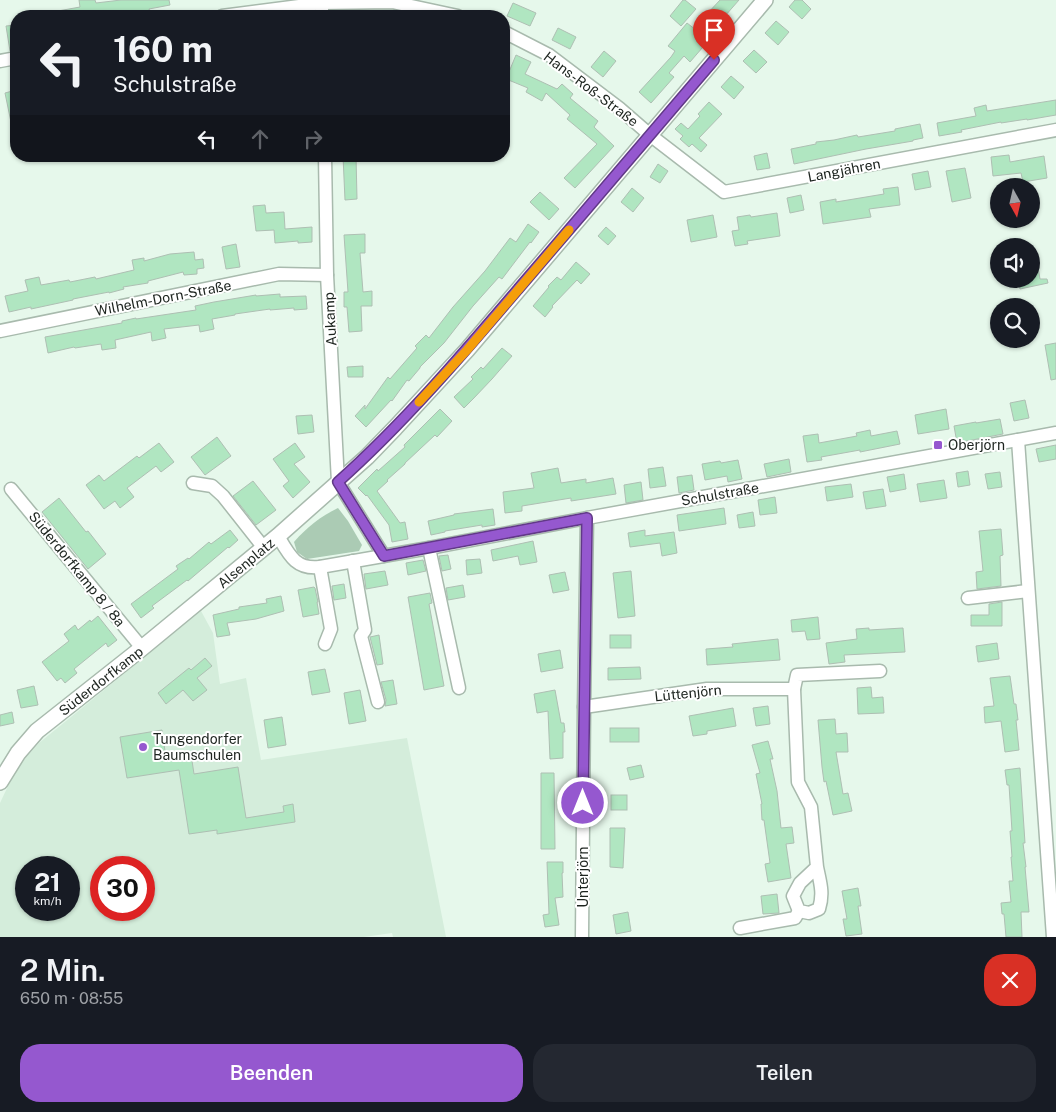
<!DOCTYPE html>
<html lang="de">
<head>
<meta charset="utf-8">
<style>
	body { margin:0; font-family:"Public Sans",sans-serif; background:#242831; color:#f1f3f6; height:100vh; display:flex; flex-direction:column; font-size:19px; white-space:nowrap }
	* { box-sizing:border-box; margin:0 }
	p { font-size:16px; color:#9ea1a6 }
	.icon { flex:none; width:28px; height:28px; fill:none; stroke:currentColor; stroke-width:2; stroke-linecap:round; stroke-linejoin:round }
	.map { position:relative; height:937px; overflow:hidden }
	.drawer { display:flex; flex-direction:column; background:#171b24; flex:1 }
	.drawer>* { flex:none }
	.top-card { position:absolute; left:10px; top:10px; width:500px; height:152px; border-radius:20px; box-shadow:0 1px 4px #0004; background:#171b24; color:#f1f3f6; overflow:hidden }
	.needle { width:32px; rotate:172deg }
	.controls { position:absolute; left:990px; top:178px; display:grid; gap:10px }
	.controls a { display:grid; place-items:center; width:50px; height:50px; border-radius:50%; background:#171b24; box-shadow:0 1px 4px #0004; font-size:25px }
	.speed { position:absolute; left:15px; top:856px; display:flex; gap:10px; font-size:25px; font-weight:700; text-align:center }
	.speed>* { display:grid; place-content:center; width:65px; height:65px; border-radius:50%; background:#171b24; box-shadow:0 1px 4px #0004; line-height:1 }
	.speed small { font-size:12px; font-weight:400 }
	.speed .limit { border:8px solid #d22; background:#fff; color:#111 }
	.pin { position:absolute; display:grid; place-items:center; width:42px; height:42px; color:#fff; margin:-51px -21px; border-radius:50% 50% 50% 0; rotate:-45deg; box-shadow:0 0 5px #0007 }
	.pin .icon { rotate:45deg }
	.me { position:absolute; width:55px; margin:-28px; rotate:0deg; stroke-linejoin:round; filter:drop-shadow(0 0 4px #0008) }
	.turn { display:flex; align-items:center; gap:18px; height:105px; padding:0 20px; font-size:22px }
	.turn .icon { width:65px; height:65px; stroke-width:2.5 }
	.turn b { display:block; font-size:35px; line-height:42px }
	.lanes { display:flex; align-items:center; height:48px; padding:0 20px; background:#0003; justify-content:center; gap:25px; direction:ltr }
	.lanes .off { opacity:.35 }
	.round { display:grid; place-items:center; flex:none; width:52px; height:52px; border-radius:20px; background:#242831 }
	.head { display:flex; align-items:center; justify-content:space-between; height:85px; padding:0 20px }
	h1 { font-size:30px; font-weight:600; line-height:38px }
	.button { display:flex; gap:10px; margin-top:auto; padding:10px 20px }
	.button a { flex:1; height:58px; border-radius:20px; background:#9558cf; color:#fff; font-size:20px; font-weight:600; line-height:58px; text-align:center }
	.button a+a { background:#242831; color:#f1f3f6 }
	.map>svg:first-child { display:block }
</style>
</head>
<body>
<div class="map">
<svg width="1056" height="937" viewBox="0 0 1056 937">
	<rect width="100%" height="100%" fill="#e6f8eb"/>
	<path fill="#d4eddb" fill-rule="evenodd" d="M201,611L213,633L220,684L246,678L261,760L407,738L446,937H393L392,933L364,937H0V803L16,769L39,743ZM26,868H69V910H26ZM101,868H144V910H101Z"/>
	<path fill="#abcbb4" d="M338,508L348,521L362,545L359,551L307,559L297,552L294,542C306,528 321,516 338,508Z"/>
	<g fill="#b0e6c1" stroke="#aebfb3">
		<polygon points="79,0 95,0 96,3 121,0 169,0 170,5 149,9 150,12 123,16 108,16 108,12 87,16 58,16 58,11 80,7"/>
		<polygon points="683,0 685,0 696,9 681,26 670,16"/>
		<polygon points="720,0 739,0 718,24 707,14"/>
		<polygon points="795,0 802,0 811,9 802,19 789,7"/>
		<polygon points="513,3 536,13 530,26 507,16"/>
		<polygon points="776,21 789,32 778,45 765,33"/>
		<polygon points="687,23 709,40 690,62 684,56 669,73 674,77 651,103 639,92 671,57 675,51 668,46"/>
		<polygon points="16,25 16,50 10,51 6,26"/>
		<polygon points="558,28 576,37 570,49 552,40"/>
		<polygon points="754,50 767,62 756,73 743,61"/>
		<polygon points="604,51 616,61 603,77 591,67"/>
		<polygon points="516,55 531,62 525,74 557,89 562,84 573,94 570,98 598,121 594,127 614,146 575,188 564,178 597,144 567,119 570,115 546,93 542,101 526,92 528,88 506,79"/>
		<polygon points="731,76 744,87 734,99 721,87"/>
		<polygon points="16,90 16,127 12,127 5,93"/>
		<polygon points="1056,100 1056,115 1027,120 1027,119 1001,123 1001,122 961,130 962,132 939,136 937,123 976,116 974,108 986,105 987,111"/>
		<polygon points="709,102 722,114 699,138 707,145 701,152 692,144 689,147 680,139 683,136 675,129 681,123 688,129 700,116 698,114"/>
		<polygon points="920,124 923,138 913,140 913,141 866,149 794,164 791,149 816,144 816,142 834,140 857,135 858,137 895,131 895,129"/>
		<polygon points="767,153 770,168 757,170 754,156"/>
		<polygon points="1009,155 1010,162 1044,156 1047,178 1023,182 1021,173 993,176 991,157"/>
		<polygon points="343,156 356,156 357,199 345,200"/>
		<polygon points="658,164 668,171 660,183 650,177"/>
		<polygon points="965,168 971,198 952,202 946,171"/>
		<polygon points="928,171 931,187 915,190 912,174"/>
		<polygon points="898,187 900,205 869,209 871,217 823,224 820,202 836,199 836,202 884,194 883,189"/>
		<polygon points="632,188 644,198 633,212 621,202"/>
		<polygon points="540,192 559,209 549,220 530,202"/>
		<polygon points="801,195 804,210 790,213 787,198"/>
		<polygon points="265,205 266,213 284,212 285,229 312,227 312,242 298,243 298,241 275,243 274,230 256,231 253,206"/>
		<polygon points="777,213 780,236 747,241 748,244 735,246 732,231 739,230 737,217 750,215 751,217"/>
		<polygon points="713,215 717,237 691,242 687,220"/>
		<polygon points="528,224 539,232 531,243 530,242 502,279 499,277 473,306 444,343 420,367 420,368 409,381 407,380 392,401 391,400 366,427 355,416 365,405 365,409 388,377 390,379 417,348 415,346 426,335 429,338 453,307 485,271 510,238 516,242"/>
		<polygon points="606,227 616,236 608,245 598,236"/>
		<polygon points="365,234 365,253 360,253 363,292 372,291 372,306 361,306 362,331 349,332 347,307 344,307 344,292 348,292 344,235"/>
		<polygon points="236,244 240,267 226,269 222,247"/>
		<polygon points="194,252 195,260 203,259 204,268 197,269 197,274 184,275 183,272 148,281 148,283 123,287 124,289 109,293 109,292 73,299 73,300 31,309 31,307 9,312 5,296 28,291 25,280 39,277 41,285 69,280 70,282 95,277 96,279 134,270 132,260 144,258 144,261 170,254"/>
		<polygon points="1031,255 1036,255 1040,279 1047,279 1048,283 1020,289 1018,279 1031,279"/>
		<polygon points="576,262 590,274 581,284 577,280 552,306 553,307 545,317 533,306 549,287 548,286 557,277 561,280"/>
		<polygon points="280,294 280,297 306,296 307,309 294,310 294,308 270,310 270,309 235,314 235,315 212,319 214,329 200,332 199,325 164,329 166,338 152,341 151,332 115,340 116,348 102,350 101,344 75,348 74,347 48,353 45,337 122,323 122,321 136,318 136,319 196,310 195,306 214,302 256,295 256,296"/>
		<polygon points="1056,343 1056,379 1051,380 1045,345"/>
		<polygon points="502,348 512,356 492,379 473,399 464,408 454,397 473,379 471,377 481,367 483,369"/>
		<polygon points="363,366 363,377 348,377 347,367"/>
		<polygon points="1025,400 1029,418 1014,421 1010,403"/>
		<polygon points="440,409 452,421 437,437 435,435 405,463 405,464 387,480 388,481 377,491 400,523 405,522 408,539 392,542 389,525 367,495 366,496 358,488 377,469 378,471 405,447 404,445"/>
		<polygon points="946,409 949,429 918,434 915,415"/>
		<polygon points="312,415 314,432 298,434 296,416"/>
		<polygon points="1000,419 1003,434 957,443 954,426 976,422 976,423"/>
		<polygon points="870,430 871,436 897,431 900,444 860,452 860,450 821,457 822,460 807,462 803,436 818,434 819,443 857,436 856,433"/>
		<polygon points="217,437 231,456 205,475 191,457"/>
		<polygon points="159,443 174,462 161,472 156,466 127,488 134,497 120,508 115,501 104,509 86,485 99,475 104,481 137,456 139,458"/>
		<polygon points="295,443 305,457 294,464 310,482 293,498 283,486 289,481 273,459"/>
		<polygon points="1056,445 1056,459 1039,462 1036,449"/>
		<polygon points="789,459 791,472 767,477 764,464"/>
		<polygon points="738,460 742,479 728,482 727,476 705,480 702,464 720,461 721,463"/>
		<polygon points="663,467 666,486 650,488 648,469"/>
		<polygon points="558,468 561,483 586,479 586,483 613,478 616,494 571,501 571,498 522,506 522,511 505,513 503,492 534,488 531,473"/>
		<polygon points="968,471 970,485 958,487 956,473"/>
		<polygon points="1000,472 1002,487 988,489 985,474"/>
		<polygon points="904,474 906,489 890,492 887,477"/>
		<polygon points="692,475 694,490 679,493 677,477"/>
		<polygon points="944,480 947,498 920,502 917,484"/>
		<polygon points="253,481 276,510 256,525 233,496"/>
		<polygon points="641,482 643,500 626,503 624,485"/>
		<polygon points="851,484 853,497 827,501 825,487"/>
		<polygon points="883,489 886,506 866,509 863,492"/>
		<polygon points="775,497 777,513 760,515 758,500"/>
		<polygon points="59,498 86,532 88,531 106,554 88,569 42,512"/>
		<polygon points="724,508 726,524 679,531 677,515"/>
		<polygon points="493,509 495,525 482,527 482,525 445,531 445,532 431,535 428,521 454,515 454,514"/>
		<polygon points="753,512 755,526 739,528 737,515"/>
		<polygon points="1001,529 1003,555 1000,556 1001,586 977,589 976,572 983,571 979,531"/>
		<polygon points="230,530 238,540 229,548 228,547 188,581 187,580 152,606 154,608 141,618 131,604 178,569 176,566 188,558 189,559 209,542 211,544"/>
		<polygon points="645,530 645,536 674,532 677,553 662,556 660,543 630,547 628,533"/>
		<polygon points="533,541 537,562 520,565 518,556 493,561 491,550"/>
		<polygon points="448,555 451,569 442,571 439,556"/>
		<polygon points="480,559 482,573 467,575 466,560"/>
		<polygon points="423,560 426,571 408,575 406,563"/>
		<polygon points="385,571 388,585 366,589 364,574"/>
		<polygon points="631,571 635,616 618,618 613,573"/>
		<polygon points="565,572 569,590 553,593 549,575"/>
		<polygon points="344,584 346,598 334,600 332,586"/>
		<polygon points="463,585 465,597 448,600 446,588"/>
		<polygon points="314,587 315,588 318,602 317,602 319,614 303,617 298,590"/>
		<polygon points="430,593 432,603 429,604 444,686 424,690 408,597"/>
		<polygon points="281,596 284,611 256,619 227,623 230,635 217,637 213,615 239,609 239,607 267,603 266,599"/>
		<polygon points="1002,602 1002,626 971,626 971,615 989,615 989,604"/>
		<polygon points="98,616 117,640 108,647 106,643 74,669 77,673 65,683 61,678 57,681 42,662 69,641 64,634 75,625 78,630 90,620 91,622"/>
		<polygon points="818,617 820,639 807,640 805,631 792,632 791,620"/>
		<polygon points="869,628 869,630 903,628 905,652 844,655 845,662 829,664 826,643 857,639 856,629"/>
		<polygon points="379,635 383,664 377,665 370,637"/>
		<rect x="610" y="635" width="21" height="13"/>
		<polygon points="778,639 780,660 707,665 706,649 733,647 732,644"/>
		<polygon points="997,643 999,659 978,662 976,646"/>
		<polygon points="560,650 563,668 541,672 538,654"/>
		<polygon points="205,658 212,666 197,678 207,690 193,701 183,690 166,704 158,693 189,668 191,670"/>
		<polygon points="640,667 641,679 608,680 608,668"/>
		<polygon points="325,669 330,692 312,695 308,672"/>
		<polygon points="1010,676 1014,704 1016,704 1018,720 1016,720 1019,750 1005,752 1001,721 985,723 984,707 994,706 990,678"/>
		<polygon points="393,680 397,704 385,706 386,700 381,682"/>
		<polygon points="34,686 38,705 21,708 17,690"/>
		<polygon points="871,687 872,698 883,697 884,713 858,714 857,688"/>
		<polygon points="360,690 366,721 349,724 344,693"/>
		<polygon points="555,690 561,723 564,723 565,732 563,732 563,758 550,759 548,711 537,713 534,694"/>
		<polygon points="768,706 770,724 756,726 753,708"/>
		<polygon points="733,708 736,726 707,731 707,734 693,736 689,716"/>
		<polygon points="12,712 14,723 0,726 0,715"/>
		<polygon points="282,717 286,745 268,748 264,720"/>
		<polygon points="835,719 836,734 847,733 848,752 836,752 843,794 848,793 852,811 833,815 826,781 824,782 822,767 818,720"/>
		<rect x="610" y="728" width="29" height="14"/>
		<polygon points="162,730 166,758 191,754 194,774 238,767 246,818 284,812 283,806 293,804 295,822 217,834 217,830 189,834 179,770 127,778 120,737"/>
		<polygon points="768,741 773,759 770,759 777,791 781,828 792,827 794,843 786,844 791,878 768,882 765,864 770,863 764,820 762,820 761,804 762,804 756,774 760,773 752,745"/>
		<polygon points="641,765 644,777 630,780 627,768"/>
		<polygon points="1020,768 1025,843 1023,843 1026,867 1025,867 1029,912 1021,912 1022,937 1006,937 1004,914 1002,914 1001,903 1011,902 1009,881 1013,881 1011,857 1012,857 1010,831 1012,831 1009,785 1007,785 1005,770"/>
		<polygon points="541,773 554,773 555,849 541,849"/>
		<rect x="611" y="795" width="16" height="15"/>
		<polygon points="610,828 625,828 623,868 610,867"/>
		<polygon points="547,862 563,862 563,873 562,873 563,897 555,898 559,925 545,927 543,915 549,914"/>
		<polygon points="858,888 861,906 858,906 862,934 846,936 843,919 847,919 842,891"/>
		<polygon points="777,894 779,913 763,914 761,896"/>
		<polygon points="628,912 631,931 616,934 613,915"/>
	</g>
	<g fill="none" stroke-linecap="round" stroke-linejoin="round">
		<defs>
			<g id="minor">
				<polyline points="322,0 322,16"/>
				<polyline points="222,16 322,3 392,2 458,16"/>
				<polyline points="504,32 549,55 619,108 650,135 724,192 1056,130"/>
				<polyline points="0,61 16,58"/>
				<polyline points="325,156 327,275 338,482 384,556"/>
				<polyline points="0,331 279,274 327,275"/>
				<polyline points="1018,440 1053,937"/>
				<polyline points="193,483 212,486 223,496 264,548"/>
				<polyline points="11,489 142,648"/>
				<path d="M278,536C289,555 296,570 320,567L429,548L587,518L1056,433"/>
				<polyline points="429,548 459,688"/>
				<polyline points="353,561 365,630 361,636 378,702"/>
				<polyline points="320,567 331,629 325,644"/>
				<polyline points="968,598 1028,591"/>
				<polyline points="584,707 707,689 794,689"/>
				<path d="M817,867C820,882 824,893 819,909L809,913L799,911L793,896L800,883L817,867L811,807L798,782L794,689L797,675L880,671"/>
				<polyline points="740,928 795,918 799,911"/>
				<polyline points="582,937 584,707 587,518"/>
			</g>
			<polyline id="major" points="0,782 18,753 37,731 142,648 278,536 367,457 395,428 467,350 765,0"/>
		</defs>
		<use href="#minor" stroke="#a8baad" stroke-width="15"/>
		<use href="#major" stroke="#a8baad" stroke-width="18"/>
		<use href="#minor" stroke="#fff" stroke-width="12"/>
		<use href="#major" stroke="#fff" stroke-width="15"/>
	</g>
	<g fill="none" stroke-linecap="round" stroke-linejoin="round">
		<defs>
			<path id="route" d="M583,803L587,518L384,556L338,482C404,423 461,356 519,288C584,212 649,137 714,60"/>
		</defs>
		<use href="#route" stroke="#613987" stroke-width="12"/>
		<use href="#route" stroke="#9558cf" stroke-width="9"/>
		<polyline stroke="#f59e0b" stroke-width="9" points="419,402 467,350 569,230"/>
	</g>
	<g fill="#9558cf" stroke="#fff" stroke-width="2">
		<rect x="933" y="440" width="10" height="10" rx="2.5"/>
		<circle cx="143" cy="747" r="5"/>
	</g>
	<g text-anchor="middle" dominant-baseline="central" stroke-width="4" stroke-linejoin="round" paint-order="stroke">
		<g font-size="14" fill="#1d241f" stroke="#fff">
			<text transform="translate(591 89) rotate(37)">Hans-Roß-Straße</text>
			<text transform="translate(844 170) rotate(-11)">Langjähren</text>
			<text transform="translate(163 298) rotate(-11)">Wilhelm-Dorn-Straße</text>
			<text transform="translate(330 319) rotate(-93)">Aukamp</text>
			<text transform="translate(720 494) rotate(-10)">Schulstraße</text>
			<text transform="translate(246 563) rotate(-40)">Alsenplatz</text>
			<text transform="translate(77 569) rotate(51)">Süderdorfkamp 8 / 8a</text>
			<text transform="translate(101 681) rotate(-38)">Süderdorfkamp</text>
			<text transform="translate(688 693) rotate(-6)">Lüttenjörn</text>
			<text transform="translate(583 877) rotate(-90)">Unterjörn</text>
		</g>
		<g font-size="14" fill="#1d241f" stroke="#fff" text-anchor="start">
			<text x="948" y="445">Oberjörn</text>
			<text x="153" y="739">Tungendorfer<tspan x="153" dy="16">Baumschulen</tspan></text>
		</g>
	</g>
</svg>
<div class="controls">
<a><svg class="needle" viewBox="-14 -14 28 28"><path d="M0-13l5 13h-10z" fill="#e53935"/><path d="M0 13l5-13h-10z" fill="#9ea1a6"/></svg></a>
<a><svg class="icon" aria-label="sound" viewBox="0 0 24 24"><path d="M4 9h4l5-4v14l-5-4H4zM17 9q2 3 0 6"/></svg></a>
<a><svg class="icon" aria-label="search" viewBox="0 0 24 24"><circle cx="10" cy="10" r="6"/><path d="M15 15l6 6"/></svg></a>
</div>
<div class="speed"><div>21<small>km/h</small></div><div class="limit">30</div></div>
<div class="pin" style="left:714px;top:60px;background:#d93025"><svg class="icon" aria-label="arrive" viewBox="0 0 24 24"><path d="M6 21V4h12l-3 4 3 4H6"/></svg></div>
<svg class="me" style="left:583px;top:803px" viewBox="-20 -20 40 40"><circle r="17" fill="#9558cf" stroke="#fff" stroke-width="3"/><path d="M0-11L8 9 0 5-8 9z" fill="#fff"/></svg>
<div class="top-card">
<div class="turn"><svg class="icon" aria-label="left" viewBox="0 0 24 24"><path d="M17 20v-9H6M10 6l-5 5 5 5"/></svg><div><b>160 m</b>Schulstraße</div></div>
<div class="lanes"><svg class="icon" aria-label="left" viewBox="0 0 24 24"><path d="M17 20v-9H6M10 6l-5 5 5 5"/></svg><svg class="icon off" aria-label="ahead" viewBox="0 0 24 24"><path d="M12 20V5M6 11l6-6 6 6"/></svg><svg class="icon off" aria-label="right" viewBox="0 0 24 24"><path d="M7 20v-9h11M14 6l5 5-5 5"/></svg></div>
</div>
</div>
<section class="drawer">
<div class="head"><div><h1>2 Min.</h1><p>650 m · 08:55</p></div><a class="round" style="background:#d93025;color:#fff"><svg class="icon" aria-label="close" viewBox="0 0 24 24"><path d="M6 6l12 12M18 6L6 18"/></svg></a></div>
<div class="button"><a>Beenden</a><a>Teilen</a></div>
</section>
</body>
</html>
